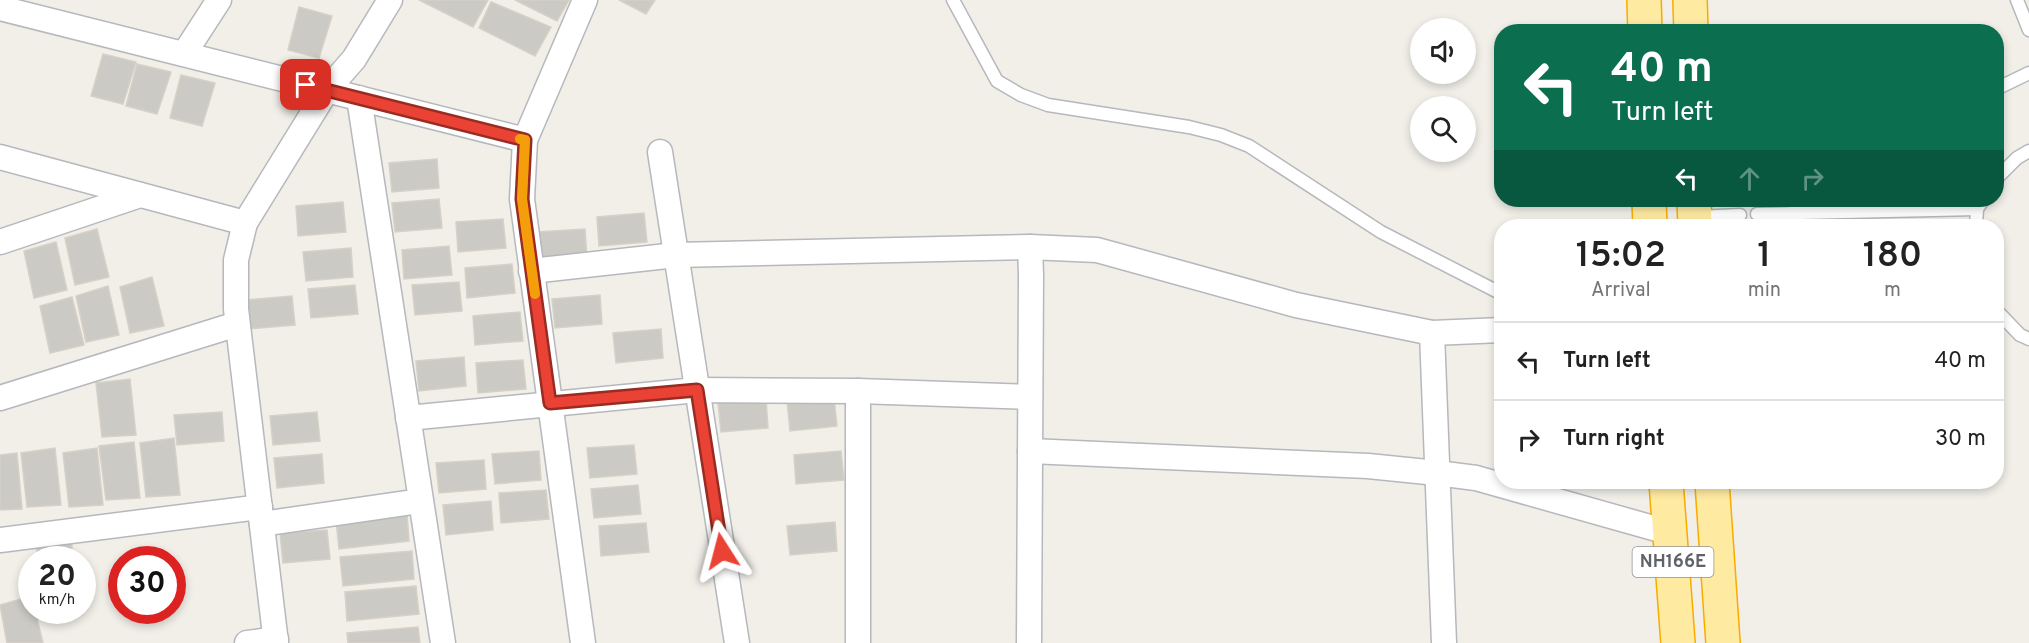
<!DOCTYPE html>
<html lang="en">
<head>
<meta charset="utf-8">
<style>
	body { margin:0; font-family:Overpass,sans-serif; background:#f2f2f2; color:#222; height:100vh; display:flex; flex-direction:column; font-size:22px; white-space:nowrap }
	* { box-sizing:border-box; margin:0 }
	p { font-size:20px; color:#767676 }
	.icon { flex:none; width:33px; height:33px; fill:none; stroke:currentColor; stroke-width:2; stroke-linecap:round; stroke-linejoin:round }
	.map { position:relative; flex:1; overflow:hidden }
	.panel { position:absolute; left:1494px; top:219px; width:510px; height:270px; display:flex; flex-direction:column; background:#fff; border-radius:24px; box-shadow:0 3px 9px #0003 }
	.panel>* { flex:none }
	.top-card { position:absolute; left:1494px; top:24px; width:510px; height:183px; border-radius:24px; box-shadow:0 3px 9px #0003; background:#0b6e4f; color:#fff; overflow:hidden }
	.tools { position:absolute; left:1410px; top:18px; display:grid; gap:12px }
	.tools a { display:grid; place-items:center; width:66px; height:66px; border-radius:50%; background:#fff; box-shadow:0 3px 9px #0003; font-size:30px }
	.speed { position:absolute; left:18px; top:546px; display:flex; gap:12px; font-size:30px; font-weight:700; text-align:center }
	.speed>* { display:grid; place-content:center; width:78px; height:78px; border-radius:50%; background:#fff; box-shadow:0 3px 9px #0003; line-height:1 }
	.speed small { font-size:15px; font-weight:400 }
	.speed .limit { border:9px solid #d22; background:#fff; color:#111 }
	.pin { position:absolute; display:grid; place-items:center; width:51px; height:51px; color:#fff; margin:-26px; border-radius:12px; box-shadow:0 3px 9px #0006 }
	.me { position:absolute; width:66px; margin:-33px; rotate:351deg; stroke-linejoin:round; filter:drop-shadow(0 0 4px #0008) }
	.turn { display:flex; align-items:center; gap:21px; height:126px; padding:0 18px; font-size:27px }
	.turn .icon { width:78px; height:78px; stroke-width:2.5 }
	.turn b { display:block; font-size:42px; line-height:51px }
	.lanes { display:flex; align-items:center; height:57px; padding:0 18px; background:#0003; justify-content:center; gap:30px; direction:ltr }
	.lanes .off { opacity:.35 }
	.eta { display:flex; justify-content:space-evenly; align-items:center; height:102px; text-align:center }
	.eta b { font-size:36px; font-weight:600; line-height:42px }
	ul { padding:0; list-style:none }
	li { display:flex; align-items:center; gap:18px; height:78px; padding:0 18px; border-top:2px solid #e0e0e0 }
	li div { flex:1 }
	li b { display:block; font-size:22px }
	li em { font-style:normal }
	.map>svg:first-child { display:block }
</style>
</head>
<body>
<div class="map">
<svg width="2029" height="643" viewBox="0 0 2029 643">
	<rect width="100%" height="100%" fill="#f1efe8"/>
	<g fill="#cccac5" stroke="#d6d1c6" stroke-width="1.5">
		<polygon points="419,0 488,0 473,27"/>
		<polygon points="515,0 569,0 557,21"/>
		<polygon points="619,0 655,0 646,14"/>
		<polygon points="491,2 551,27 535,56 479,28"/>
		<polygon points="299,7 332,16 319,58 288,50"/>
		<polygon points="103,54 136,62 123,104 91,96"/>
		<polygon points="137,64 171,72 157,114 126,106"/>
		<polygon points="181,75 215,83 202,126 170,118"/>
		<polygon points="437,159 439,188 392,192 389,163"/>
		<polygon points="439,199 442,228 395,232 392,203"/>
		<polygon points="343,202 346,232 298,236 296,206"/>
		<polygon points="644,213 647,242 599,246 597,217"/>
		<polygon points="503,219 506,248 458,252 456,222"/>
		<polygon points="97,229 109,277 75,285 65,238"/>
		<polygon points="585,229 587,258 540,262 537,232"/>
		<polygon points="56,242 67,290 34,298 24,251"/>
		<polygon points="449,246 452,275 404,279 402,250"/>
		<polygon points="351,248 353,277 306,281 303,252"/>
		<polygon points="512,264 515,293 467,298 465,268"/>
		<polygon points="152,277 164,326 130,333 120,287"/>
		<polygon points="459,282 462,311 415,315 412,285"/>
		<polygon points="355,285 358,314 311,318 308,289"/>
		<polygon points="108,286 119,335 86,342 76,296"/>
		<polygon points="600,295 602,324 555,328 552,299"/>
		<polygon points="292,296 295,325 247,329 245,300"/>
		<polygon points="72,297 84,345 50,353 40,306"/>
		<polygon points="520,312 523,341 475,345 473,316"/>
		<polygon points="661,329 663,358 616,363 613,333"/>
		<polygon points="464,357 466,386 419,391 416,361"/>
		<polygon points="523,360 526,389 478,393 476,363"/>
		<polygon points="130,379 136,435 102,437 96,383"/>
		<polygon points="834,397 837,426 790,431 787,401"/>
		<polygon points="766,399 768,428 721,432 718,403"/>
		<polygon points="222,412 224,441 177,445 174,415"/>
		<polygon points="317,412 320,441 273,445 270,416"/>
		<polygon points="174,438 180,495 146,497 140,443"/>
		<polygon points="134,442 140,498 106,500 99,446"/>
		<polygon points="634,445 637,474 590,478 587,448"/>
		<polygon points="55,448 61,505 27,507 21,453"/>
		<polygon points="97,448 103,505 69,507 63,453"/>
		<polygon points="539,451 541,480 495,484 492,454"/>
		<polygon points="841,451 844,480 796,484 794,455"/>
		<polygon points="17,453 22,509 0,510 0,455"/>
		<polygon points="322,454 324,483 277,488 274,458"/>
		<polygon points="484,460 486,489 439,493 436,463"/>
		<polygon points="638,485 641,514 594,518 591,489"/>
		<polygon points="546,490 549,519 501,523 499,493"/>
		<polygon points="491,501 493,530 446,535 443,505"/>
		<polygon points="407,514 409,541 339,549 336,520"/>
		<polygon points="835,522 837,551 790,555 787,526"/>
		<polygon points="646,523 649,552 601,556 599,526"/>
		<polygon points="327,530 330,559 283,563 280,533"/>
		<polygon points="71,536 73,560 38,560 36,541"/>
		<polygon points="412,551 414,579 343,586 340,557"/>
		<polygon points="416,586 419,614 347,621 345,592"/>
		<polygon points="31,596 32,610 35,610 43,643 7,643 0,605"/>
		<polygon points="418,627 420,643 348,643 347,633"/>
	</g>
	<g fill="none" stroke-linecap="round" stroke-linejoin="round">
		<defs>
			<g id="service">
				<polyline points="953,0 997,81 1021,95 1048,105 1189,127 1221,135 1249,146 1381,232 1502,294"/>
				<polyline points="2017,0 2029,30"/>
				<polyline points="1996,89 2029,73"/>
				<polyline points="1996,179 2017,158 2029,151"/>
				<polyline points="1757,214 1977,209"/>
				<polyline points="1696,217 1740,215"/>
				<polyline points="1792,226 1793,213 1800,200"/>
				<polyline points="1976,226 1977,209 1983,200"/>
				<polyline points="1996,310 2020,335 2029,339"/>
			</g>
			<g id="minor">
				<polyline points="0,8 525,140"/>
				<polyline points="184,54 219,0"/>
				<polyline points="359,98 443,643"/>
				<polyline points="660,152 737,643"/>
				<polyline points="0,157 245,223"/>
				<polyline points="0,242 140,195"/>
				<polyline points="531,271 676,255 1030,247"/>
				<polyline points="1432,333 1444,643"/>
				<polyline points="0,398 237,324"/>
				<polyline points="408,418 697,390 858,391 1030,397"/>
				<polyline points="1030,451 1368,466 1437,473 1476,478 1671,533"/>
				<polyline points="262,524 420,501"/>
				<polyline points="0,540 260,507"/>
				<polyline points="247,643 276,639"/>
				<polyline points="276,643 236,309 236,260 245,223 327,90 354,59 390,0"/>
				<polyline points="583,643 522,199 525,140 585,0"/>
				<polyline points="858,643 858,391"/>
				<polyline points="1029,643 1031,275 1030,247 1097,250 1296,305 1432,333 1502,330"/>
			</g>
			<g id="trunk">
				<polyline points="1644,0 1645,32"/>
				<polyline points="1690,0 1691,32"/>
				<polyline points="1649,200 1650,226"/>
				<polyline points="1694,200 1695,226"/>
				<polyline points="1666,482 1678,643"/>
				<polyline points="1712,482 1723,643"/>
			</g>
		</defs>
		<use href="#service" stroke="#b5b8bc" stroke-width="15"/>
		<use href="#minor" stroke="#b5b8bc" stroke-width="27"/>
		<use href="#trunk" stroke="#f9ab00" stroke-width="36"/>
		<use href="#service" stroke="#fff" stroke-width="12"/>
		<use href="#minor" stroke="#fff" stroke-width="24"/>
		<use href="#trunk" stroke="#feeaa1" stroke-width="33"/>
	</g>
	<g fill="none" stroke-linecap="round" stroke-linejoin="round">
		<defs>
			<polyline id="route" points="306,85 525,140 522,199 550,403 697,390 722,551"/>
		</defs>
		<use href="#route" stroke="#982c22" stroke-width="15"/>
		<use href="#route" stroke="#ea4335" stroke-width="10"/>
		<polyline stroke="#f59e0b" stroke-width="10" points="520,139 525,140 522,199 535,294"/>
	</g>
	<g text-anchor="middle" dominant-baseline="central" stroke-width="6" stroke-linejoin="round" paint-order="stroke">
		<rect fill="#fff" stroke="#8f9295" stroke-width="1.5" x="1632.5" y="547" width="81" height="30" rx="4.5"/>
		<g font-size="18" font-weight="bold" fill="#5f6368">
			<text x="1673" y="562">NH166E</text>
		</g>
	</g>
</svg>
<div class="tools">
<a><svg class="icon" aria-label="sound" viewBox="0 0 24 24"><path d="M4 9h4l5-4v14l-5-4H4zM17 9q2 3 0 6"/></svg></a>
<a><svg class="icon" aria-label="search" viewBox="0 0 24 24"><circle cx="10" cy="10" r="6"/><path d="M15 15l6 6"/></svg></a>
</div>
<div class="speed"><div>20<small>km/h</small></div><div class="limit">30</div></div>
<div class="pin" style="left:306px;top:85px;background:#d93025"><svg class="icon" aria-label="arrive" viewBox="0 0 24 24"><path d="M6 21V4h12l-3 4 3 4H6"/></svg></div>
<svg class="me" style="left:722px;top:551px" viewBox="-20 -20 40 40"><path d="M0-17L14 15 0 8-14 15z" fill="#ea4335" stroke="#fff" stroke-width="4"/></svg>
<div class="top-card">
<div class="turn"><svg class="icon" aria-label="left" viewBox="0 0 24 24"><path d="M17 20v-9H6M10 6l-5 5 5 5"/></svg><div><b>40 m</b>Turn left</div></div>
<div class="lanes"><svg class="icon" aria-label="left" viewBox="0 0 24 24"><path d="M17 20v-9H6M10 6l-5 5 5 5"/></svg><svg class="icon off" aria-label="ahead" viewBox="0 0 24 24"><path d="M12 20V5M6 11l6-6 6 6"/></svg><svg class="icon off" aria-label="right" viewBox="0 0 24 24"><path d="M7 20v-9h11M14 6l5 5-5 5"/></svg></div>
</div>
<section class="panel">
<div class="eta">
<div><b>15:02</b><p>Arrival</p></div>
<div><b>1</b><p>min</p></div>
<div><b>180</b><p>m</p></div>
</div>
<ul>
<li><svg class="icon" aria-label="left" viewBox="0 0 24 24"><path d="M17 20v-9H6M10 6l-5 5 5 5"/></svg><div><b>Turn left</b></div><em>40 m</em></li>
<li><svg class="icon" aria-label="right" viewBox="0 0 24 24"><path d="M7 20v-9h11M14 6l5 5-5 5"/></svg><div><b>Turn right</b></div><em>30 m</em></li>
</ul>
</section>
</div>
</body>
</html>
